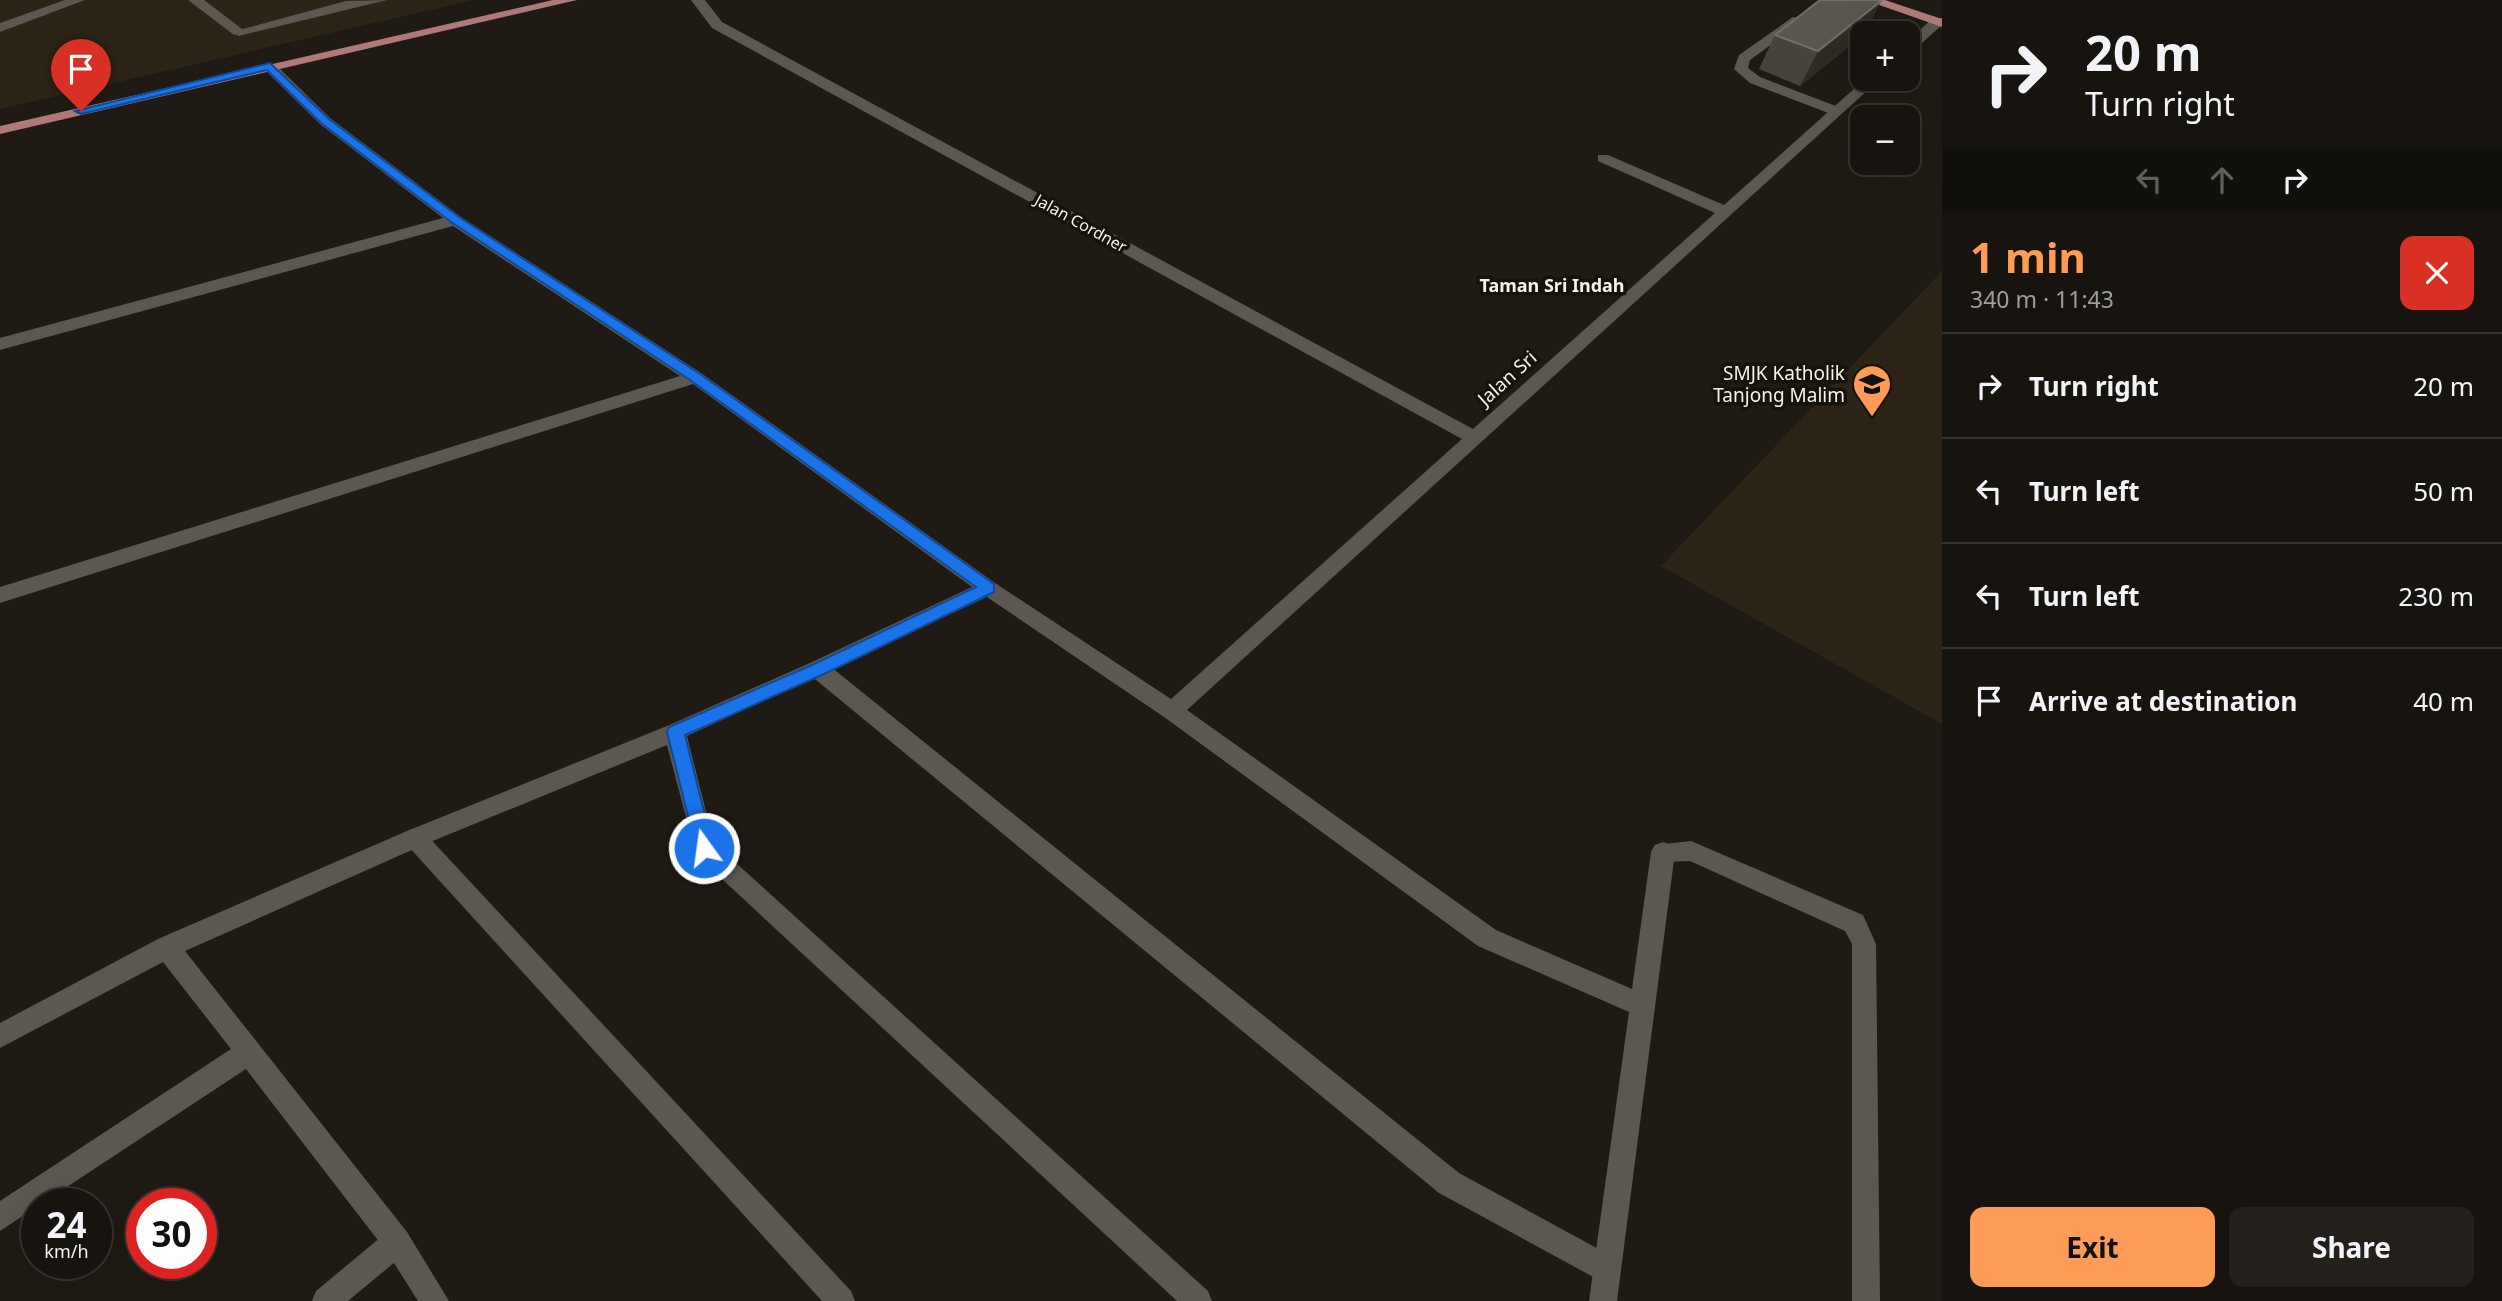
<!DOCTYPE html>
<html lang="en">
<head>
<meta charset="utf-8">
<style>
	body { margin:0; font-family:"Noto Sans",sans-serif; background:#24211d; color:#f1f3f6; height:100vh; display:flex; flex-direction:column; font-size:26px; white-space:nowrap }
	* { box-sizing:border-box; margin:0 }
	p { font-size:23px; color:#9e9e9e }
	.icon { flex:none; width:38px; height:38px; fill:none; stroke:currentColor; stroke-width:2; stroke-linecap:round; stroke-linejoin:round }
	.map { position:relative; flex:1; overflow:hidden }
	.sheet { display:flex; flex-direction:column; background:#17140f; width:560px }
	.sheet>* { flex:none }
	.guide { background:#17140f; color:#f1f3f6; overflow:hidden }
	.controls { position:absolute; left:1850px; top:21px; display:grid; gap:14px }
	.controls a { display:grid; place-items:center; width:70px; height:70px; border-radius:14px; background:#17140f; box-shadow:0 7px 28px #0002,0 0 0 2px #36332f; font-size:35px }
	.speed { position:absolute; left:21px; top:1188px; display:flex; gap:14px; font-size:35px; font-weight:700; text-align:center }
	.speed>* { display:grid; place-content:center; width:91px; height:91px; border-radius:50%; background:#17140f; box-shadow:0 7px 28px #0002,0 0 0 2px #36332f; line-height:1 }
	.speed small { font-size:18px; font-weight:400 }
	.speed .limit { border:10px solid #d22; background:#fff; color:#111 }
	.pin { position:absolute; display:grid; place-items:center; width:60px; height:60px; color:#fff; margin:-72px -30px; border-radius:50% 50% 50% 0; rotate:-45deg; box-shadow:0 0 7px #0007 }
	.pin .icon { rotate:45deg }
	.me { position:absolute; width:77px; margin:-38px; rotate:346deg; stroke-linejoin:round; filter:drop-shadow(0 0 5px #0008) }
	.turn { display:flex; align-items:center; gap:24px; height:147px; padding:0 28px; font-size:32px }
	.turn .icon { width:91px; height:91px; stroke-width:2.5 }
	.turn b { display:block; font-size:49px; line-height:60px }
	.lanes { display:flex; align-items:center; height:66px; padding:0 28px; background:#0003; justify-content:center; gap:35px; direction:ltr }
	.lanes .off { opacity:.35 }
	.round { display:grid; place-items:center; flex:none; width:74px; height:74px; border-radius:14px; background:#24211d }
	.overview { display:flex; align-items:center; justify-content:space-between; height:119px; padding:0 28px }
	h1 { font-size:42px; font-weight:700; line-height:52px; color:#fe9c57 }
	.cta { display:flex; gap:14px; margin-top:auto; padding:14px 28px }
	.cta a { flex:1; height:80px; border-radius:14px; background:#fe9c57; color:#111; font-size:28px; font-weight:700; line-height:80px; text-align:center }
	.cta a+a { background:#24211d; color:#f1f3f6 }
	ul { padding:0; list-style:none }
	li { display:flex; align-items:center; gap:21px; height:105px; padding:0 28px; border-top:2px solid #36332f }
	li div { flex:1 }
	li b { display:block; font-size:26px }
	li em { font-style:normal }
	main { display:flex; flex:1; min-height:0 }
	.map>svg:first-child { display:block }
</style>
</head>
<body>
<main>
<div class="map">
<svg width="1942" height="1301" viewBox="0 0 1942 1301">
	<rect width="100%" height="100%" fill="#1f1b14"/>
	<g fill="#2b2417">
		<polygon points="0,0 474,0 0,109"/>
		<polygon points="1942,271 1942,724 1661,566"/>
	</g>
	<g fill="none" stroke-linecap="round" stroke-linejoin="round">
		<g fill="#5c574f" fill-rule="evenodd">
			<polygon points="387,0 239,36 232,32 346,1"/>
			<polygon points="1837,13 1847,13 1900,33 1880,33 1837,19"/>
			<polygon points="1793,17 1805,20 1750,60 1748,68 1760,77 1841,108 1841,114 1831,114 1750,83 1734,69 1739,55"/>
			<polygon points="818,661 826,663 1459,1173 1617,1259 1621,1269 1617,1279 1607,1283 1597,1279 1439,1193 810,675 807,669 810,663"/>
			<polygon points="415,828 423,831 851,1291 855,1301 822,1301 407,845 403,838 407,831"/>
			<polygon points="1691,841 1863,915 1876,944 1880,1301 1852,1301 1852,944 1845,931 1690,861 1663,862 1655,859 1651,852 1655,845"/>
			<polygon points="397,1228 407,1232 411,1242 407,1252 348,1301 312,1301 316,1291 387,1232"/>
		</g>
		<g fill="#5c574f" fill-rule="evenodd">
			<polygon points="65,0 85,0 0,32 0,23"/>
			<polygon points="188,0 204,0 246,32 234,35"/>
			<polygon points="691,0 705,0 722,22 1473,429 1715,213 1598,161 1598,155 1608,155 1724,205 1865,79 1880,79 1187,710 1496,930 1632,989 1651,852 1655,845 1663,842 1671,845 1675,852 1617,1301 1589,1301 1629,1012 1478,946 1164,717 987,597 687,736 714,843 1208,1291 1212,1301 1177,1301 696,855 667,745 423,845 185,951 407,1232 449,1301 418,1301 387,1252 246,1069 0,1231 0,1201 231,1049 163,962 0,1048 0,1023 158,939 407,831 667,726 810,663 972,587 693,384 0,603 0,587 680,376 453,226 0,350 0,338 443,218 320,124 265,70 265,64 275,64 330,118 461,217 701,373 995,583 1171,699 1462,439 712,28"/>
			<polygon points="1933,18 1942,18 1942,25 1913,51 1908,52 1908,41"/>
		</g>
		<g fill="#af7979" fill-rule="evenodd">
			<polygon points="553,0 577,0 0,134 0,126"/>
			<polygon points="1865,0 1885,0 1942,19 1942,27"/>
		</g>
	</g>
	<polygon fill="#46433b" points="1881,1 1864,33 1862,33 1862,36 1800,86 1759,69 1775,35"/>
	<polygon fill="#2f2b24" points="1881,1 1864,33 1862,33 1862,36 1800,86 1818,51"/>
	<polygon fill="#59564e" stroke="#716e67" stroke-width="2" points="1820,0 1878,0 1881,1 1818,51 1775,35"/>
	<polygon fill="#1a73e8" stroke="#114b97" stroke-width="2" points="270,63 329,119 459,217 700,374 994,584 994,592 824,674 685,735 713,848 711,853 698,853 696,848 667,732 669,727 812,665 976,587 690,380 451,222 321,123 267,70 81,114 75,111"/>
	<defs>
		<symbol id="school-pin" viewBox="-11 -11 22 30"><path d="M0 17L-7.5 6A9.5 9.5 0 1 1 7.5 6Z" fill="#fe9c57" stroke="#16120c"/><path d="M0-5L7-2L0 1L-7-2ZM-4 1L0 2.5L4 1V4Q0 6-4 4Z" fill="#111"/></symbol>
	</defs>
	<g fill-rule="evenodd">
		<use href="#school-pin" x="1850" y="362" width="44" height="60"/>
	</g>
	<g text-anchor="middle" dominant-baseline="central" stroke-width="7" stroke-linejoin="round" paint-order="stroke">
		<g font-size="16" fill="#f4f2ed" stroke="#16120c">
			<text transform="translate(1081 223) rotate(29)">Jalan Cordner</text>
		</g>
		<g font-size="18" font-weight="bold" fill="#f4f2ed" stroke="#16120c">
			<text x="1552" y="285">Taman Sri Indah</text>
		</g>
		<g font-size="19" fill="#f4f2ed" stroke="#16120c" text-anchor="end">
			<text x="1845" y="373">SMJK Katholik<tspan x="1845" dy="22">Tanjong Malim</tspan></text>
		</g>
		<g font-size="19" fill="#f4f2ed" stroke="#16120c">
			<text transform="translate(1507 378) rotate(-42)">Jalan Sri</text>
		</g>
	</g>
</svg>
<div class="controls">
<a>+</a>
<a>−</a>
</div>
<div class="speed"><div>24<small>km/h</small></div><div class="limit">30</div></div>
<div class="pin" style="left:81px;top:111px;background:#d93025"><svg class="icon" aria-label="arrive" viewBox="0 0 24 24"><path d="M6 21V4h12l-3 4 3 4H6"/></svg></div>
<svg class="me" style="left:704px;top:848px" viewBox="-20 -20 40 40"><circle r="17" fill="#1a73e8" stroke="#fff" stroke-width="3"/><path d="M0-11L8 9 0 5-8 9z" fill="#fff"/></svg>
</div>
<section class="sheet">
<div class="guide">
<div class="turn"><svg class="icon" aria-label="right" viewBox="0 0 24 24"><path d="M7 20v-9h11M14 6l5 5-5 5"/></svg><div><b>20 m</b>Turn right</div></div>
<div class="lanes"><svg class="icon off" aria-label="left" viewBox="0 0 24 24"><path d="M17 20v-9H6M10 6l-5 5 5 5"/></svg><svg class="icon off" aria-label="ahead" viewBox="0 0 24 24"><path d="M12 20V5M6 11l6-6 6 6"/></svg><svg class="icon" aria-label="right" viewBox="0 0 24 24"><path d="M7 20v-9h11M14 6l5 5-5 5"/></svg></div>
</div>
<div class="overview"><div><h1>1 min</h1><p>340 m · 11:43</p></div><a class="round" style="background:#d93025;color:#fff"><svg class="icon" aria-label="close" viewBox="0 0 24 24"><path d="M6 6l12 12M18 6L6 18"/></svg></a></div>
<ul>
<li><svg class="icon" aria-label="right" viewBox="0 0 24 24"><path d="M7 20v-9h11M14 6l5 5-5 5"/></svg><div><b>Turn right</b></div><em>20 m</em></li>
<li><svg class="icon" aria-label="left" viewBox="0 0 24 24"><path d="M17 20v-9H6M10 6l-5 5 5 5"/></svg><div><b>Turn left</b></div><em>50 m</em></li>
<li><svg class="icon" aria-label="left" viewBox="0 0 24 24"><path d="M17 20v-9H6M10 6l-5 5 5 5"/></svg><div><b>Turn left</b></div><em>230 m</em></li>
<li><svg class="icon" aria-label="arrive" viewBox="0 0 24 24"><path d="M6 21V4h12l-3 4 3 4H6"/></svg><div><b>Arrive at destination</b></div><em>40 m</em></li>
</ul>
<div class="cta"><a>Exit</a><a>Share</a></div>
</section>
</main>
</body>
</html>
